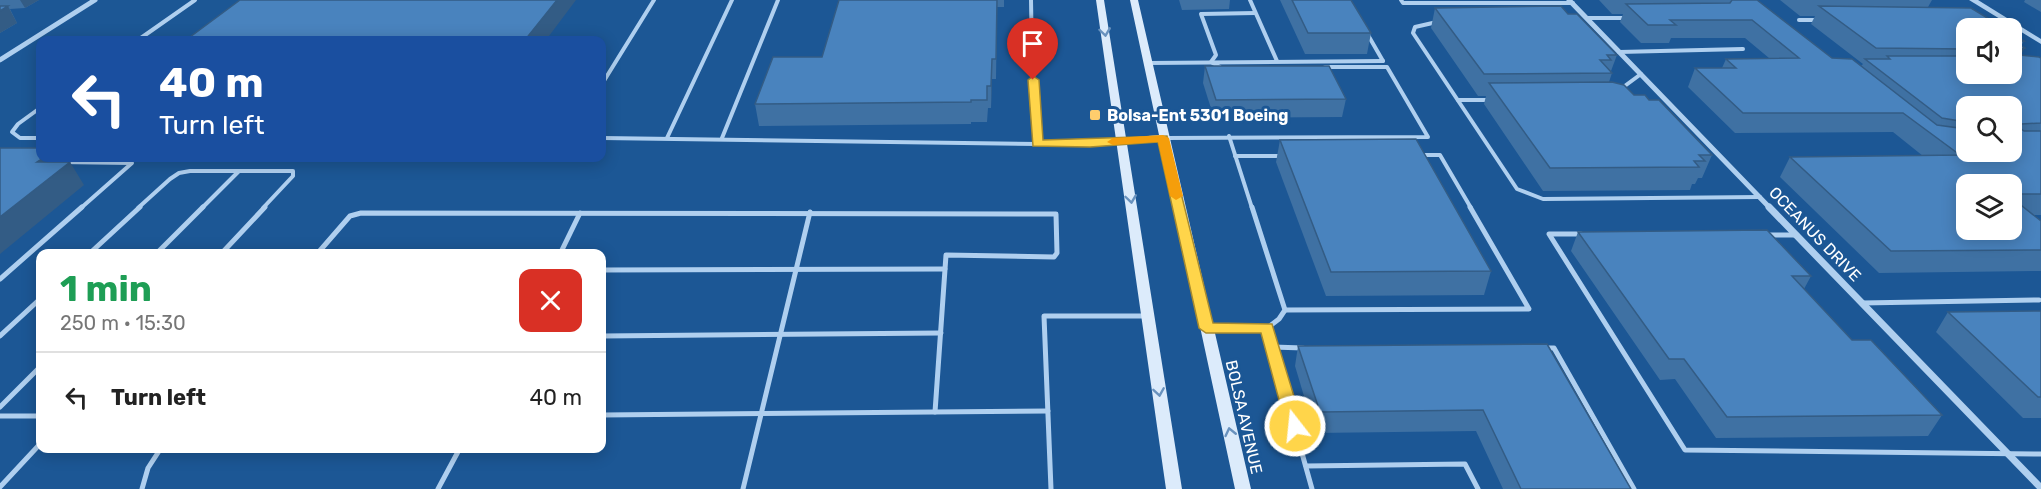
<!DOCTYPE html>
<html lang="en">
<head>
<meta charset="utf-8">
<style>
	body { margin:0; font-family:Rubik,sans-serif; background:#f2f2f2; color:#222; height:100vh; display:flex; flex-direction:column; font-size:22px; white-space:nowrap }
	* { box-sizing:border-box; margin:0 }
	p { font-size:20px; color:#767676 }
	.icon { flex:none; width:33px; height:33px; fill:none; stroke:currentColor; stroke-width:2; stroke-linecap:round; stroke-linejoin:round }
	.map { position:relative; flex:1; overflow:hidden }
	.details { position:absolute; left:36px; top:249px; width:570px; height:204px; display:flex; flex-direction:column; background:#fff; border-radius:12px; box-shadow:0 3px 15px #0003 }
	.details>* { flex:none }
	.top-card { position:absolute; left:36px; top:36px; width:570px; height:126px; border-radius:12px; box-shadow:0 3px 15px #0003; background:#1a4fa0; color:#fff; overflow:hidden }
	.controls { position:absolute; left:1956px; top:18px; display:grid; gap:12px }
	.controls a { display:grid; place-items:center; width:66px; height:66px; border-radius:12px; background:#fff; box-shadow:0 3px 15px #0003; font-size:30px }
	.pin { position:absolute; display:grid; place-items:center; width:51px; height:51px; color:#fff; margin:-62px -26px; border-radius:50% 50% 50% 0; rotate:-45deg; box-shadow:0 0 6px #0007 }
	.pin .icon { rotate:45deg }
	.me { position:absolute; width:66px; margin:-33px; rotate:344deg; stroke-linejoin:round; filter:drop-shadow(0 0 4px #0008) }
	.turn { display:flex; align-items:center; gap:21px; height:126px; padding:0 24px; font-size:27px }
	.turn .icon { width:78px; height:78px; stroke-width:2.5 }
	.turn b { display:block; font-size:42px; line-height:51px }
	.round { display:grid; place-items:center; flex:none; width:63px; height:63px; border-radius:12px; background:#f2f2f2 }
	.headline { display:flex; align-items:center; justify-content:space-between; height:102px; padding:0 24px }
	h1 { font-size:36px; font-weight:700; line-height:45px; color:#1e9e55 }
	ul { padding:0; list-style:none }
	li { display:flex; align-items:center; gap:18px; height:90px; padding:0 24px; border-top:2px solid #e0e0e0 }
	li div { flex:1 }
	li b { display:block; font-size:22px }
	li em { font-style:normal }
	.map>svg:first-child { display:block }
</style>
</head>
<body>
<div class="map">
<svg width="2041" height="489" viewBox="0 0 2041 489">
	<rect width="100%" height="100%" fill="#1c5795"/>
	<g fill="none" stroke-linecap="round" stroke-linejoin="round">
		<g stroke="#afcfef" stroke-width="4">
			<polyline points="1031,0 1032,58 1038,144"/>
			<polyline points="1250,0 1277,61"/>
			<polyline points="1401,0 1403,3 1573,3"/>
			<polyline points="1587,18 1626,18"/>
			<polyline points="1799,20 1817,20"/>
			<polyline points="1988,20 2006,20"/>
			<polyline points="1437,22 1415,27 1413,33 1517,189 1543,199 1760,197"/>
			<polyline points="1368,35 1383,61"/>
			<polyline points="138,40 195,0"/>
			<polyline points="1619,52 1743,49"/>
			<polyline points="1149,63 1383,61"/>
			<polyline points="1220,67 1211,62 1216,55 1201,14 1255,13"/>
			<polyline points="602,84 654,0"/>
			<polyline points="1622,88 1641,74"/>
			<polyline points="1458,100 1491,100"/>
			<polyline points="40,108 18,124 12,132 20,138 40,138"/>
			<polyline points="1229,136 1252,208"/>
			<polyline points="602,138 1038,144 1120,141"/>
			<polyline points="667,138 732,0"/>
			<polyline points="722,138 778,0"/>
			<polyline points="1166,138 1428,137 1387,67 1325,67"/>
			<polyline points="1421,155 1440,155 1471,208"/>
			<polyline points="1235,156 1283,156"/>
			<polyline points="59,162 132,163 81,208"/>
			<polyline points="138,208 170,179 179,173 190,171 293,171 293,176 263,208"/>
			<polyline points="202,208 239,171"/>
		</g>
		<g stroke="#afcfef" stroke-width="5">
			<polyline points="1581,234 1549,234 1685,450 2041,454"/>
			<polyline points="1766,235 1797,235"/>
			<polyline points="89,254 140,207"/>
			<polyline points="156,254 203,207"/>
			<polyline points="221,254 265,207"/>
			<polyline points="317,254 350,216 361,213 1056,214 1057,253 1054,257 946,255 935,412"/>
			<polyline points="560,254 580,213"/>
			<polyline points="602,270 945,269"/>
			<polyline points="0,279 82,207"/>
			<polyline points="1862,303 2039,300"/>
			<polyline points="1285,310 1529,309 1470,207"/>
			<polyline points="1208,328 1267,328 1279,319 1285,310 1252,207"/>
			<polyline points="1267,328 1312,489"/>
			<polyline points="0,336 40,299"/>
			<polyline points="602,336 941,333"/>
			<polyline points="1273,347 1303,348"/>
			<polyline points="1545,348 1554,348 1634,489"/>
			<polyline points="0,407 40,367"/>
			<polyline points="602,415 1048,411"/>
			<polyline points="0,416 40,416"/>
			<polyline points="1306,466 1465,464 1478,489"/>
			<polyline points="0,487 40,444"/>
			<polyline points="142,489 148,468 161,448"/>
			<polyline points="438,489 460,448"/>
			<polyline points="743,489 810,212"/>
			<polyline points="1051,489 1044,316 1145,316"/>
		</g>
		<g stroke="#afcfef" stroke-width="5">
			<polyline points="1569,0 1770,208"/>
			<polyline points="0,60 95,0"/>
		</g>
		<polyline stroke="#afcfef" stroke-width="7" points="1769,207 2041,488"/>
		<polygon fill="#afcfef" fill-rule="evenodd" points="1969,0 1978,0 2041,39 2041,44"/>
		<polygon fill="#dcebfb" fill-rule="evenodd" points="1096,0 1104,0 1126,138 1159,135 1130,0 1138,0 1251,489 1235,489 1160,141 1127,144 1182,489 1166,489"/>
	</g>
	<g fill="#3f71a3" fill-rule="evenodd">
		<polygon points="0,0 39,0 25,8 10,9 17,23 0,33"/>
		<polygon points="839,0 1004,0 1004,7 997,7 996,79 992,79 991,108 988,108 987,122 971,122 971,124 759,126 755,104 822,57"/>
		<polygon points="1179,0 1230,0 1229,9 1182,10"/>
		<polygon points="1280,0 1351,0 1371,33 1367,54 1305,54"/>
		<path d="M1599,0H1757L1832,58L1861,66L1863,64L1811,24L1815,16H1800L1780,0H1932L1928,7L1966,28V74L2012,33L2024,41L2021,46V55L2041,58V215H2034L2041,221V271L1879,273L1780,177L1790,157L1923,156L1893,132L1735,133L1688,87L1695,68H1722L1726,59L1769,58L1745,38H1671L1669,43H1641L1620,22L1623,14H1612ZM1966,106L2012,152H1966ZM2012,184V230H1966Z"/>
		<polygon points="2025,0 2041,0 2041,12 2024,2"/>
		<polygon points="1435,8 1568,14 1617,55 1611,71 1612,73 1609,82 1634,95 1712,155 1702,178 1698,178 1695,184 1692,184 1690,190 1543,191 1484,104 1486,96 1478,96 1431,28"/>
		<polygon points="1205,66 1346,99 1342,117 1214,118 1203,83"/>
		<polygon points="1280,140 1491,271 1484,295 1326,296 1276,162"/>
		<polygon points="1578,232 1811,276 1804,289 1852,340 1942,415 1928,436 1716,438 1675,379 1660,380 1571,251"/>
		<polygon points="2041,311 2041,418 2023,418 1936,332 1948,312"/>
		<polygon points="1547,344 1631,489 1503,489 1476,431 1315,433 1295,366 1298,346"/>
	</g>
	<g fill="#335c85">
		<polygon points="20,0 39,0 25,8"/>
		<polygon points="557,0 576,0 546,40 525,40"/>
		<polygon points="8,6 17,23 0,33 0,11"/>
		<polygon points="2025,48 2014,67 2019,50"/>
		<polygon points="992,59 992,79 991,108 991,86"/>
		<polygon points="43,158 60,158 65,166 70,162 84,185 0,254 0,217 37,162"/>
	</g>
	<g fill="#4983be" stroke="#335c85" stroke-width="1.5">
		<polygon points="240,0 557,0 525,40 186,40"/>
		<polygon points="839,0 997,0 996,59 992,59 991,86 987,86 987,100 971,100 971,102 755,104 773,57 822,57"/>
		<polygon points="1292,0 1351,0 1371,33 1308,33"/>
		<polygon points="1732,0 1757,0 1832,58 1852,59 1937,125 1966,129 1966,152 2012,152 2012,106 1966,106 1966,122 1942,118 1865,59 1890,59 1887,56 1966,56 1966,74 2012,74 2012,33 2024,41 2013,41 2025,48 2019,50 2020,55 2039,57 2041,58 2041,123 2021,124 2020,128 2024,131 2041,131 2041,194 2012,194 2012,184 1966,184 1966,230 2012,230 2012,198 2041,221 2041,250 1891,251 1790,157 1960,155 1903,113 1743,113 1695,68 1736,68 1726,59 1799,58 1752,20 1670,20 1676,25 1648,25 1626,4 1730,3"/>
		<polygon points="0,6 8,6 0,11"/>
		<polygon points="1561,6 1568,14 1577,14 1617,55 1607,55 1611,60 1600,60 1612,73 1484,74 1435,8"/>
		<polygon points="1819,6 1971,8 2004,28 1966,28 1966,49 1876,48"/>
		<polygon points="1205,66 1329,66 1346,99 1216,100"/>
		<polygon points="1612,82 1624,85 1634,95 1645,95 1649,100 1659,100 1712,155 1699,155 1705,161 1694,161 1699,167 1550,168 1489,83"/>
		<polygon points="1416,139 1491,271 1331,272 1280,140"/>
		<polygon points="0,148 40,148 40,158 43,158 37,162 70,162 0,217"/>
		<polygon points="1767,230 1811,276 1792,276 1852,340 1871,340 1942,415 1727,417 1684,359 1669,359 1578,232"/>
		<polygon points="2041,311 2041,397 2038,397 1948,312"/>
		<polygon points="1547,344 1631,489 1521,489 1483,410 1320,412 1298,346"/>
	</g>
	<defs><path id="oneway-chevron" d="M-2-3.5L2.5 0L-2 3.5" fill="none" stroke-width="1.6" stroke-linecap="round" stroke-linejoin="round" transform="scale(1.5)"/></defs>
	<g stroke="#6992be">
		<use href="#oneway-chevron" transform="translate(1105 32) rotate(82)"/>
		<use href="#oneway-chevron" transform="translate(1131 199) rotate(82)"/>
		<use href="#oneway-chevron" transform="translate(1159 392) rotate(81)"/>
		<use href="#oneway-chevron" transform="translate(1230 432) rotate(-103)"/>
	</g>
	<polygon fill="#ffd54a" stroke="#a68a30" stroke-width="1.5" points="1033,76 1039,80 1043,140 1167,136 1213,323 1272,324 1303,426 1301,430 1289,430 1286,426 1261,333 1206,333 1199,328 1158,142 1090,147 1033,146 1028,80"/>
	<polygon fill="#f59e0b" points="1163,135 1169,138 1183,196 1176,200 1170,196 1158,142 1113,145 1107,142 1113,138"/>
	<rect fill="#ffcd6d" stroke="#1c5795" stroke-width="2" x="1089" y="109" width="12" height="12" rx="3"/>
	<g text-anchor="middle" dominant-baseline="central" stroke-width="6" stroke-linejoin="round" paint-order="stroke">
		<g font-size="16" font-weight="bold" fill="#fff" stroke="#1c5795" text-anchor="start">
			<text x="1107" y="115">Bolsa-Ent 5301 Boeing</text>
		</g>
		<g font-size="16" fill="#fff" stroke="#1c5795">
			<text transform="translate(1815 234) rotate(46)">OCEANUS DRIVE</text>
			<text transform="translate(1244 417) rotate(77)">BOLSA AVENUE</text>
		</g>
	</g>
</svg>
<div class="controls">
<a><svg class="icon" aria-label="sound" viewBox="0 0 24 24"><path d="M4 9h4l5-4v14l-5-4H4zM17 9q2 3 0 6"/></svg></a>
<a><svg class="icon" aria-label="search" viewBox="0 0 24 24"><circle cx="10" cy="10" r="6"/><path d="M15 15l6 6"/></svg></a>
<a><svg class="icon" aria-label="layers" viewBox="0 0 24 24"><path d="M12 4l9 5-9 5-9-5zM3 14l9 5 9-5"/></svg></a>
</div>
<div class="pin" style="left:1033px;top:80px;background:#d93025"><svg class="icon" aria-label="arrive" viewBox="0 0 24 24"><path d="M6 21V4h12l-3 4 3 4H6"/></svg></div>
<svg class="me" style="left:1295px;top:426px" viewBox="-20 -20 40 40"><circle r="17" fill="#ffd54a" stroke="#fff" stroke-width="3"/><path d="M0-11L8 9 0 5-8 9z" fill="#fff"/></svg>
<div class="top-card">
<div class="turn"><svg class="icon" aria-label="left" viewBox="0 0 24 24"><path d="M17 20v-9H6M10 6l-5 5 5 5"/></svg><div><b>40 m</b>Turn left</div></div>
</div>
<section class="details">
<div class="headline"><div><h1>1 min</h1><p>250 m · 15:30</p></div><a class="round" style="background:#d93025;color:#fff"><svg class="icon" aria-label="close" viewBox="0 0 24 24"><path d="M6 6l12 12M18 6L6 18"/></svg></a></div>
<ul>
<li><svg class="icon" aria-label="left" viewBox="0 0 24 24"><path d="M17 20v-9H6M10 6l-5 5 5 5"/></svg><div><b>Turn left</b></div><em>40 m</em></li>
</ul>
</section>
</div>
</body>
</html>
